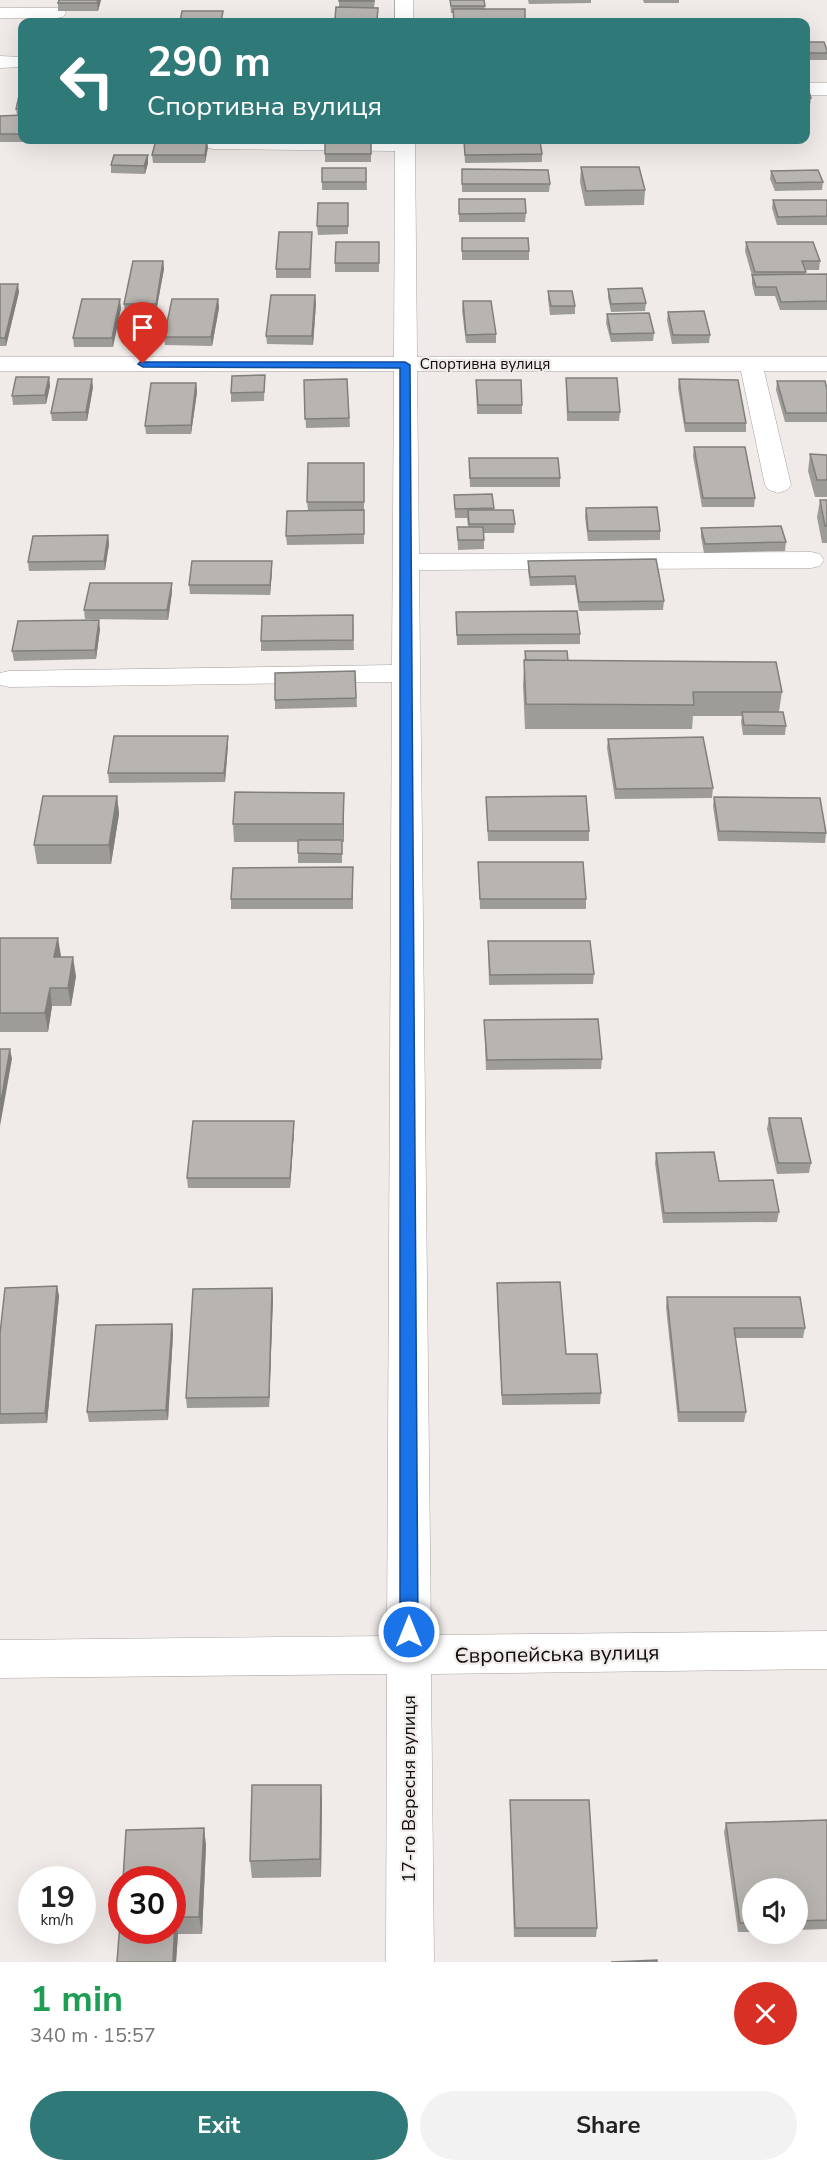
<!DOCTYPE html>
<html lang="en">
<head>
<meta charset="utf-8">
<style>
	body { margin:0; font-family:"Nunito Sans",sans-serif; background:#f2f2f2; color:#222; height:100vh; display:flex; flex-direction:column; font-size:22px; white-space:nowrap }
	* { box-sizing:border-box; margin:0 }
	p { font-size:20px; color:#767676 }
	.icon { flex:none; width:33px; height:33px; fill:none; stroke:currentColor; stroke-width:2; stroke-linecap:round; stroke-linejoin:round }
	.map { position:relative; height:1962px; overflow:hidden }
	.sheet { display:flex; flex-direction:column; background:#fff; flex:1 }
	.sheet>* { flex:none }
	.hud { position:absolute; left:18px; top:18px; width:792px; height:126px; border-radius:12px; box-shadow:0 6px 24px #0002; background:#2f7978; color:#fff; overflow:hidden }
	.buttons { position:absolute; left:742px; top:1878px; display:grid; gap:12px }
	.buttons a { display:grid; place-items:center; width:66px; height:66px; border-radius:50%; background:#fff; box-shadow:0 6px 24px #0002; font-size:30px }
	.speed { position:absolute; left:18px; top:1866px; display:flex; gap:12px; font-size:30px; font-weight:700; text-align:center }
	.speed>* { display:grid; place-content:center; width:78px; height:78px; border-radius:50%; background:#fff; box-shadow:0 6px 24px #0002; line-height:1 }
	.speed small { font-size:15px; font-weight:400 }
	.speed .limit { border:9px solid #d22; background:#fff; color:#111 }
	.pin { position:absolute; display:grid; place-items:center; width:51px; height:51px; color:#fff; margin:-62px -26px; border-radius:50% 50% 50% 0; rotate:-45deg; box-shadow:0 0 6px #0007 }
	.pin .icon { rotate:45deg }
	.me { position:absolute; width:66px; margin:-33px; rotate:0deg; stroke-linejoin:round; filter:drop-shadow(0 0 4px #0008) }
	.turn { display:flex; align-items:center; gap:21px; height:126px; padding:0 30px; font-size:27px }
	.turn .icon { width:78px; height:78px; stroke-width:2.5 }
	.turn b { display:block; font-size:42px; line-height:51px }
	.round { display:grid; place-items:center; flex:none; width:63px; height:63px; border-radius:32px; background:#f2f2f2 }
	.overview { display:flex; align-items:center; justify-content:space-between; height:102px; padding:0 30px }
	h1 { font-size:36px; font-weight:700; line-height:45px; color:#1e9e55 }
	.button { display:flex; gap:12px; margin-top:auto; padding:12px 30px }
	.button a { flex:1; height:69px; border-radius:36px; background:#2f7978; color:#fff; font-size:24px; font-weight:700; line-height:69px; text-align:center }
	.button a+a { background:#f2f2f2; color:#222 }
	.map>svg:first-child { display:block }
</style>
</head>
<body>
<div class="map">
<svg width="827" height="1962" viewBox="0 0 827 1962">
	<rect width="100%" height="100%" fill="#f0ebe8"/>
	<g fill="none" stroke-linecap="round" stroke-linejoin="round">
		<defs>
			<g id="minor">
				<rect x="395" y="0" width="18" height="22"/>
				<polygon points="0,8 57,8 63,9 66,13 63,17 57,18 0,18"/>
				<polygon points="0,56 22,57 22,67 0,68"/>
				<rect x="806" y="83" width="21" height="12"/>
				<polygon points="205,140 415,140 417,357 827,357 827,371 764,371 791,485 787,490 778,493 769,490 765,485 741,371 417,371 419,554 811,552 820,554 824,560 820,566 811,568 419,570 431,1635 827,1631 827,1669 431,1674 434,1962 386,1962 387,1674 0,1678 0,1640 387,1636 392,682 9,687 0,685 0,673 9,671 392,665 394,371 0,371 0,357 394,357 395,151 213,149 206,147 203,143"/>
			</g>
		</defs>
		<use href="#minor" stroke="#a8a3a0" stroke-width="1"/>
		<use href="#minor" fill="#fff" fill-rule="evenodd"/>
	</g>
	<g fill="#9e9c98">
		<polygon points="59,0 101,0 98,11 58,11 58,3"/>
		<polygon points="339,0 375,0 374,8 378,8 378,22 335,22 335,19 339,7"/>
		<polygon points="450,0 484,0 485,9 525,9 525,22 453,22 453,13 451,13"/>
		<polygon points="528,0 591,0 591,3 529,4"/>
		<polygon points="643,0 679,0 679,3 644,3"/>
		<polygon points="806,42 827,50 827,60 806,60"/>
		<polygon points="806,85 811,98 810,106 806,106"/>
		<polygon points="22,96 22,140 25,140 25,142 0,142 0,116 17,115 16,109"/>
		<rect x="325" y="140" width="46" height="22"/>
		<polygon points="464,141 542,154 542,162 465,163"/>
		<polygon points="208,147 205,163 153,163 152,155"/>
		<polygon points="148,163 145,174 111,173 111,165"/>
		<polygon points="581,167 645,190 644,205 585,206 580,182"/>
		<polygon points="322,168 366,168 367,190 322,190"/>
		<polygon points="462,169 550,184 549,192 462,192"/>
		<polygon points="771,171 823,182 822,190 775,191 770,179"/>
		<polygon points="459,199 526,213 525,222 459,222"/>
		<polygon points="773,200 827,200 827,225 777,225 772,208"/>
		<polygon points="348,203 348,234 318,235 317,226"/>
		<polygon points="312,232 311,278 276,278 276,269"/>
		<polygon points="462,238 529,251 529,260 462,260"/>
		<polygon points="379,242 379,272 335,272 335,263"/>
		<polygon points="746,242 820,261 819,270 805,270 805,275 827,274 827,310 780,310 775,296 755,296 752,284 752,276 745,251"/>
		<polygon points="163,261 164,269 156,312 125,312 124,304"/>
		<polygon points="0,284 19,292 6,346 0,346"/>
		<polygon points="608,289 646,303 645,311 611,312 608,297"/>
		<polygon points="548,291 575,306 575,314 550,315 548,299"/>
		<polygon points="218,299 219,308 212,346 165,345 164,337"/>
		<polygon points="463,301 496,334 496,343 466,343 462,310"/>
		<polygon points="316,303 313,345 267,344 266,336"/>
		<polygon points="121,308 113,347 74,347 73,338"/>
		<polygon points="668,312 710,335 709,343 672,344 667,320"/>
		<polygon points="607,314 654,333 653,341 611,342 606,323"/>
		<polygon points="265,375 264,401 231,402 231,393"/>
		<polygon points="49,377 50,386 46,404 13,405 12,396"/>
		<polygon points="566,378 620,412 619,421 567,421"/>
		<polygon points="347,379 350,427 306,428 304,380"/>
		<polygon points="679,379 746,423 746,432 685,432 678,388"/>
		<polygon points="476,380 522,405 522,414 477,414"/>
		<polygon points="777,381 827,389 827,422 785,422 776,390"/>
		<polygon points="196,383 197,392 191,434 146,434 145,426"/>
		<polygon points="93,387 87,421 52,421 51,413"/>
		<polygon points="694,447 755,498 754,507 702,507 693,456"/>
		<polygon points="810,454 827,455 827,497 815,497 808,471"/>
		<polygon points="469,458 560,478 560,487 470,487"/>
		<polygon points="364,463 364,544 287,545 286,536 308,510 307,502"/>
		<polygon points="492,494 494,510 515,524 514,533 484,533 484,549 458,550 457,527 468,527 467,518 455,518 454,495"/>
		<polygon points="820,500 827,500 827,543 822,543 817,517"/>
		<polygon points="586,508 660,531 660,540 588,541 585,517"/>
		<polygon points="701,528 786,542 785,551 704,553 701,537"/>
		<polygon points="108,535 109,544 105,570 29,571 28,562"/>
		<polygon points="528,561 664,601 663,610 579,611 575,585 530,586 528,570"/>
		<polygon points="272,571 270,595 190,594 189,585"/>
		<polygon points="172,592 168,620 85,619 84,610"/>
		<polygon points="456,612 580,634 580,644 457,645"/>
		<polygon points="353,615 354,650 261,651 261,641"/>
		<polygon points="100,629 96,659 14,661 12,651"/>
		<polygon points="525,651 568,661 782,692 779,712 786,726 785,735 743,735 741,722 742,716 693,716 692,729 525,729 523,685"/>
		<polygon points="355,671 357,707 275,709 275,673"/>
		<polygon points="608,739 713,788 712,798 615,799 607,748"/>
		<polygon points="228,745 225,782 109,783 108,773"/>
		<polygon points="344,793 344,842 342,842 342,863 298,863 298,842 234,842 233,824"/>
		<polygon points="117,796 119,814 111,864 37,864 34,845"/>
		<polygon points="486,797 589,831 589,841 488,841"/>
		<polygon points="714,797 826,833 825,843 718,841 713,806"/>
		<polygon points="478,862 586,899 586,909 480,909"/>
		<polygon points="353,877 353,909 231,909 231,899"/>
		<polygon points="0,938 61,957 76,976 71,1006 52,1006 48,1032 0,1032"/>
		<polygon points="488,941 594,974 593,984 489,985"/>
		<polygon points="484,1020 602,1059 601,1069 486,1070"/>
		<polygon points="769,1118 811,1163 809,1173 777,1174 767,1129"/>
		<polygon points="294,1121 294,1131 290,1188 188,1188 187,1178"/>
		<polygon points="656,1153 719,1181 779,1212 777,1222 663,1223 655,1163"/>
		<polygon points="497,1283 566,1354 601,1393 600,1404 502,1405 497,1293"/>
		<polygon points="57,1286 59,1296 47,1423 0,1424 0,1334"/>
		<polygon points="272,1288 273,1298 269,1407 187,1408 186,1398"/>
		<polygon points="667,1297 805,1328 803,1338 735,1338 746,1412 744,1422 678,1422 666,1307"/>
		<polygon points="172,1324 173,1334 168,1420 89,1422 87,1412"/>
		<polygon points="321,1785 322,1802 321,1877 252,1878 250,1861"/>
		<polygon points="510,1800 597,1928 596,1937 514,1937 510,1810"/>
		<polygon points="827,1820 827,1929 798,1930 798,1888 753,1888 753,1932 738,1932 724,1832 726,1823"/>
		<polygon points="204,1828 206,1846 202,1934 178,1934 176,1962 172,1880"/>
	</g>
	<g fill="#817f7c">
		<polygon points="98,0 101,0 98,11 97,3"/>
		<polygon points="207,140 208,147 205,163 205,155"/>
		<polygon points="148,155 148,163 145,174 144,166"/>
		<polygon points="163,261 164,269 156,312 156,304"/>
		<polygon points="18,284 19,292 6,346 5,338"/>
		<polygon points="315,295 316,303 313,345 312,336"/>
		<polygon points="120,299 121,308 113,347 112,338"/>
		<polygon points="218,299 219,308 212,346 211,337"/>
		<polygon points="49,377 50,386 46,404 45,395"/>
		<polygon points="92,379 93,387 87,421 86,412"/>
		<polygon points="196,383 197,392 191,434 191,425"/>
		<polygon points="108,535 109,544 105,570 104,561"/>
		<polygon points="272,561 272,571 270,595 270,585"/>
		<polygon points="172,583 172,592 168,620 167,610"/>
		<polygon points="99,620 100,629 96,659 95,650"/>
		<polygon points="228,736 228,745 225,782 224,773"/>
		<polygon points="344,793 344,842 343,824"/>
		<polygon points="117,796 119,814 111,864 109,845"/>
		<polygon points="58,938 61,956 57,976 54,957"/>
		<polygon points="73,957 76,976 71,1006 68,988"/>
		<polygon points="50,988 52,1006 48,1032 45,1013"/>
		<polygon points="10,1049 12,1059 0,1126 0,1107"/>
		<polygon points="294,1121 294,1131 290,1188 290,1178"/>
		<polygon points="57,1286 59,1296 47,1423 45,1413"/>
		<polygon points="272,1288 273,1298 269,1407 269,1397"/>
		<polygon points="172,1324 173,1334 168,1420 166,1410"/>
		<polygon points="321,1785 322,1802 321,1877 320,1859"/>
		<polygon points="204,1828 206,1846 202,1934 199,1917"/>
		<polygon points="175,1917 178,1934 176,1962 173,1962"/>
	</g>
	<g fill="#b8b5b1" stroke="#817f7c" stroke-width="1.5">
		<polygon points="59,0 98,0 97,3 58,3"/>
		<rect x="339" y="0" width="35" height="1"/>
		<polygon points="450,0 484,0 485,6 451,6"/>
		<polygon points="336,7 378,8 377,20 335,19"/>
		<polygon points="453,9 525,9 525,19 485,19 485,22 454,22"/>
		<polygon points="182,11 223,11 221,22 180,22"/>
		<polygon points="806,42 824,42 827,50 827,53 806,53"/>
		<polygon points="806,85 807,85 811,98 806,98"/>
		<polygon points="19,96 22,96 22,109 16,109"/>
		<polygon points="22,115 22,134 0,134 0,116"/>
		<polygon points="156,140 207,140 205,155 152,155"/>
		<rect x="325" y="140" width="46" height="14"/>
		<polygon points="464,141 540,141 542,154 465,155"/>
		<polygon points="114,155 148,155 144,166 111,165"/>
		<polygon points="581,167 639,167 645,190 586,191"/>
		<rect x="322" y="168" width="44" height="14"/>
		<polygon points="462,169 548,170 550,184 462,184"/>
		<polygon points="818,170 823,182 776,183 771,171"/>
		<polygon points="459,199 525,199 526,213 459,214"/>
		<polygon points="773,200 827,200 827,216 778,217"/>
		<polygon points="318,203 348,203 348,226 317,226"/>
		<polygon points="279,232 312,232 310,269 276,269"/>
		<polygon points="462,238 528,238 529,251 462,251"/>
		<polygon points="336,242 379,242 379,263 335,263"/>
		<polygon points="746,242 813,242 820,261 802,261 806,272 755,272"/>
		<polygon points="133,261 163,261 156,304 124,304"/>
		<polygon points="827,274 827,301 781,302 776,287 756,287 752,275"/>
		<polygon points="0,284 18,284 5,338 0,338"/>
		<polygon points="642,288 646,303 611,304 608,289"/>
		<polygon points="548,291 572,291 575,306 551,306"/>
		<polygon points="271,295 315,295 312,336 266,336"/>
		<polygon points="82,299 120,299 112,338 73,338"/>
		<polygon points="172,299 218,299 211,337 164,337"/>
		<polygon points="463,301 491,301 496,334 466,335"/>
		<polygon points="704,311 710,335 673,335 668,312"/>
		<polygon points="649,313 654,333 611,334 607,314"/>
		<polygon points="265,375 264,392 231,393 232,376"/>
		<polygon points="16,377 49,377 45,395 12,396"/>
		<polygon points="566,378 617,378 620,412 568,412"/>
		<polygon points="58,379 92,379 86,412 51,413"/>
		<polygon points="347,379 349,418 305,419 304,380"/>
		<polygon points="679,379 738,380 746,423 685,423"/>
		<polygon points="476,380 521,380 522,405 478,405"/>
		<polygon points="777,381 825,381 827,389 827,413 786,413"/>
		<polygon points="151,383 196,383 191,425 145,426"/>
		<polygon points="694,447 745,447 755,498 703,498"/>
		<polygon points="810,454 827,455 827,480 817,480"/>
		<polygon points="469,458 558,458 560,478 470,478"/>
		<polygon points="308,463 364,463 364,502 307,502"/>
		<polygon points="492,494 494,508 455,509 454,495"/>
		<polygon points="820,500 827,500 827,526 825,526"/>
		<polygon points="657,507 660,531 588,531 586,508"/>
		<polygon points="364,510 364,534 286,536 287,511"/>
		<polygon points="468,510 513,510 515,524 469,524"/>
		<polygon points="781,526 786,542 705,544 701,528"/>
		<polygon points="457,527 483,527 484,540 458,540"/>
		<polygon points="108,535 104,561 28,562 33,536"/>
		<polygon points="656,559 664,601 579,602 575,576 530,577 528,561"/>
		<polygon points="192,561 272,561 270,585 189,585"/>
		<polygon points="90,583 172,583 167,610 84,610"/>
		<polygon points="577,611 580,634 457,635 456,612"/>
		<polygon points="353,615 353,640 261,641 262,616"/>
		<polygon points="99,620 95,650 12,651 18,621"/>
		<polygon points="525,651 567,651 568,661 526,660"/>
		<polygon points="524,660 776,662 782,692 693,692 694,705 526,704"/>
		<polygon points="355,671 356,698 275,700 275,673"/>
		<polygon points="742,712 783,712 786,726 744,725"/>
		<polygon points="114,736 228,736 224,773 108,773"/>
		<polygon points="703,737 713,788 616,789 608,739"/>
		<polygon points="235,792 344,793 343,824 233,824"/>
		<polygon points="43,796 117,796 109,845 34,845"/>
		<polygon points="586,796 589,831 488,831 486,797"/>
		<polygon points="714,797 820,798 826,833 719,831"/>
		<polygon points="298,840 342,840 342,854 298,853"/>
		<polygon points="478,862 583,862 586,899 480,899"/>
		<polygon points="353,867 352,899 231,899 233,868"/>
		<polygon points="0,938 58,938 54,957 73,957 68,988 50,988 45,1013 0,1013"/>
		<polygon points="488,941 590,941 594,974 490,975"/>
		<polygon points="598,1019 602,1059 487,1060 484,1020"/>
		<polygon points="0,1049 10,1049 0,1107"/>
		<polygon points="769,1118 801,1118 811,1163 778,1163"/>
		<polygon points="193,1121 294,1121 290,1178 187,1178"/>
		<polygon points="714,1152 719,1181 773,1180 779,1212 664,1213 656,1153"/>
		<polygon points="560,1282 566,1354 597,1354 601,1393 502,1395 497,1283"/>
		<polygon points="57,1286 45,1413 0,1414 0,1334 5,1288"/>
		<polygon points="272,1288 269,1397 186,1398 193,1289"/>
		<polygon points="667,1297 800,1297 805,1328 734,1328 746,1412 679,1412"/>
		<polygon points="172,1324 166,1410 87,1412 96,1325"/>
		<polygon points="252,1785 321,1785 320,1859 250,1861"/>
		<polygon points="510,1800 589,1800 597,1928 515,1928"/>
		<polygon points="827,1820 827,1920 798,1921 798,1888 753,1888 753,1923 740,1923 726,1823"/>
		<polygon points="204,1828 199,1917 175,1917 173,1962 117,1962 122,1897 122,1930 172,1930 172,1880 123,1880 126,1830"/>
		<polygon points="657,1960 657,1962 611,1962"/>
	</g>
	<polygon fill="#1a73e8" stroke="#114b97" stroke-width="1.5" points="140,362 405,362 410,365 418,1632 415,1638 409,1640 402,1638 400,1632 400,368 143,367 138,364"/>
	<g text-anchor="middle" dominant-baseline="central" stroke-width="4.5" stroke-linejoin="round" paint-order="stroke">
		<g font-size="15" fill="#0e0d0c" stroke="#f0ebe8">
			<text x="485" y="364">Спортивна вулиця</text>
		</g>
		<g font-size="18" fill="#0e0d0c" stroke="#f0ebe8">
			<text transform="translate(409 1789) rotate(-90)">17-го Вересня вулиця</text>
		</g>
		<g font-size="21" fill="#0e0d0c" stroke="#f0ebe8">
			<text transform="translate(557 1654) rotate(-1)">Європейська вулиця</text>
		</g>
	</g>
</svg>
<div class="buttons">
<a><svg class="icon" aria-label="sound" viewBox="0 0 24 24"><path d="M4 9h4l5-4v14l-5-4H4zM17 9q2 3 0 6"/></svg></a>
</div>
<div class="speed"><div>19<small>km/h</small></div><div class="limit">30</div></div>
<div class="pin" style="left:143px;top:364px;background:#d93025"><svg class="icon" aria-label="arrive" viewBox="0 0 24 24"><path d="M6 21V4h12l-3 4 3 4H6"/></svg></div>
<svg class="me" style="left:409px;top:1632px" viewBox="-20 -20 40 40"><circle r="17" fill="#1a73e8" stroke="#fff" stroke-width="3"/><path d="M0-11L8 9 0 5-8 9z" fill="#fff"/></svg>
<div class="hud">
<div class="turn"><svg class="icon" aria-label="left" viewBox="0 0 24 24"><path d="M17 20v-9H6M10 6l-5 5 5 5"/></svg><div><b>290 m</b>Спортивна вулиця</div></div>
</div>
</div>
<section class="sheet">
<div class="overview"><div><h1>1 min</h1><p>340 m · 15:57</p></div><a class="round" style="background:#d93025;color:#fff"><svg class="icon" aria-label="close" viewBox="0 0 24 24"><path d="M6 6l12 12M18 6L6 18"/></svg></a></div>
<div class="button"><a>Exit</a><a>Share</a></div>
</section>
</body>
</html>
